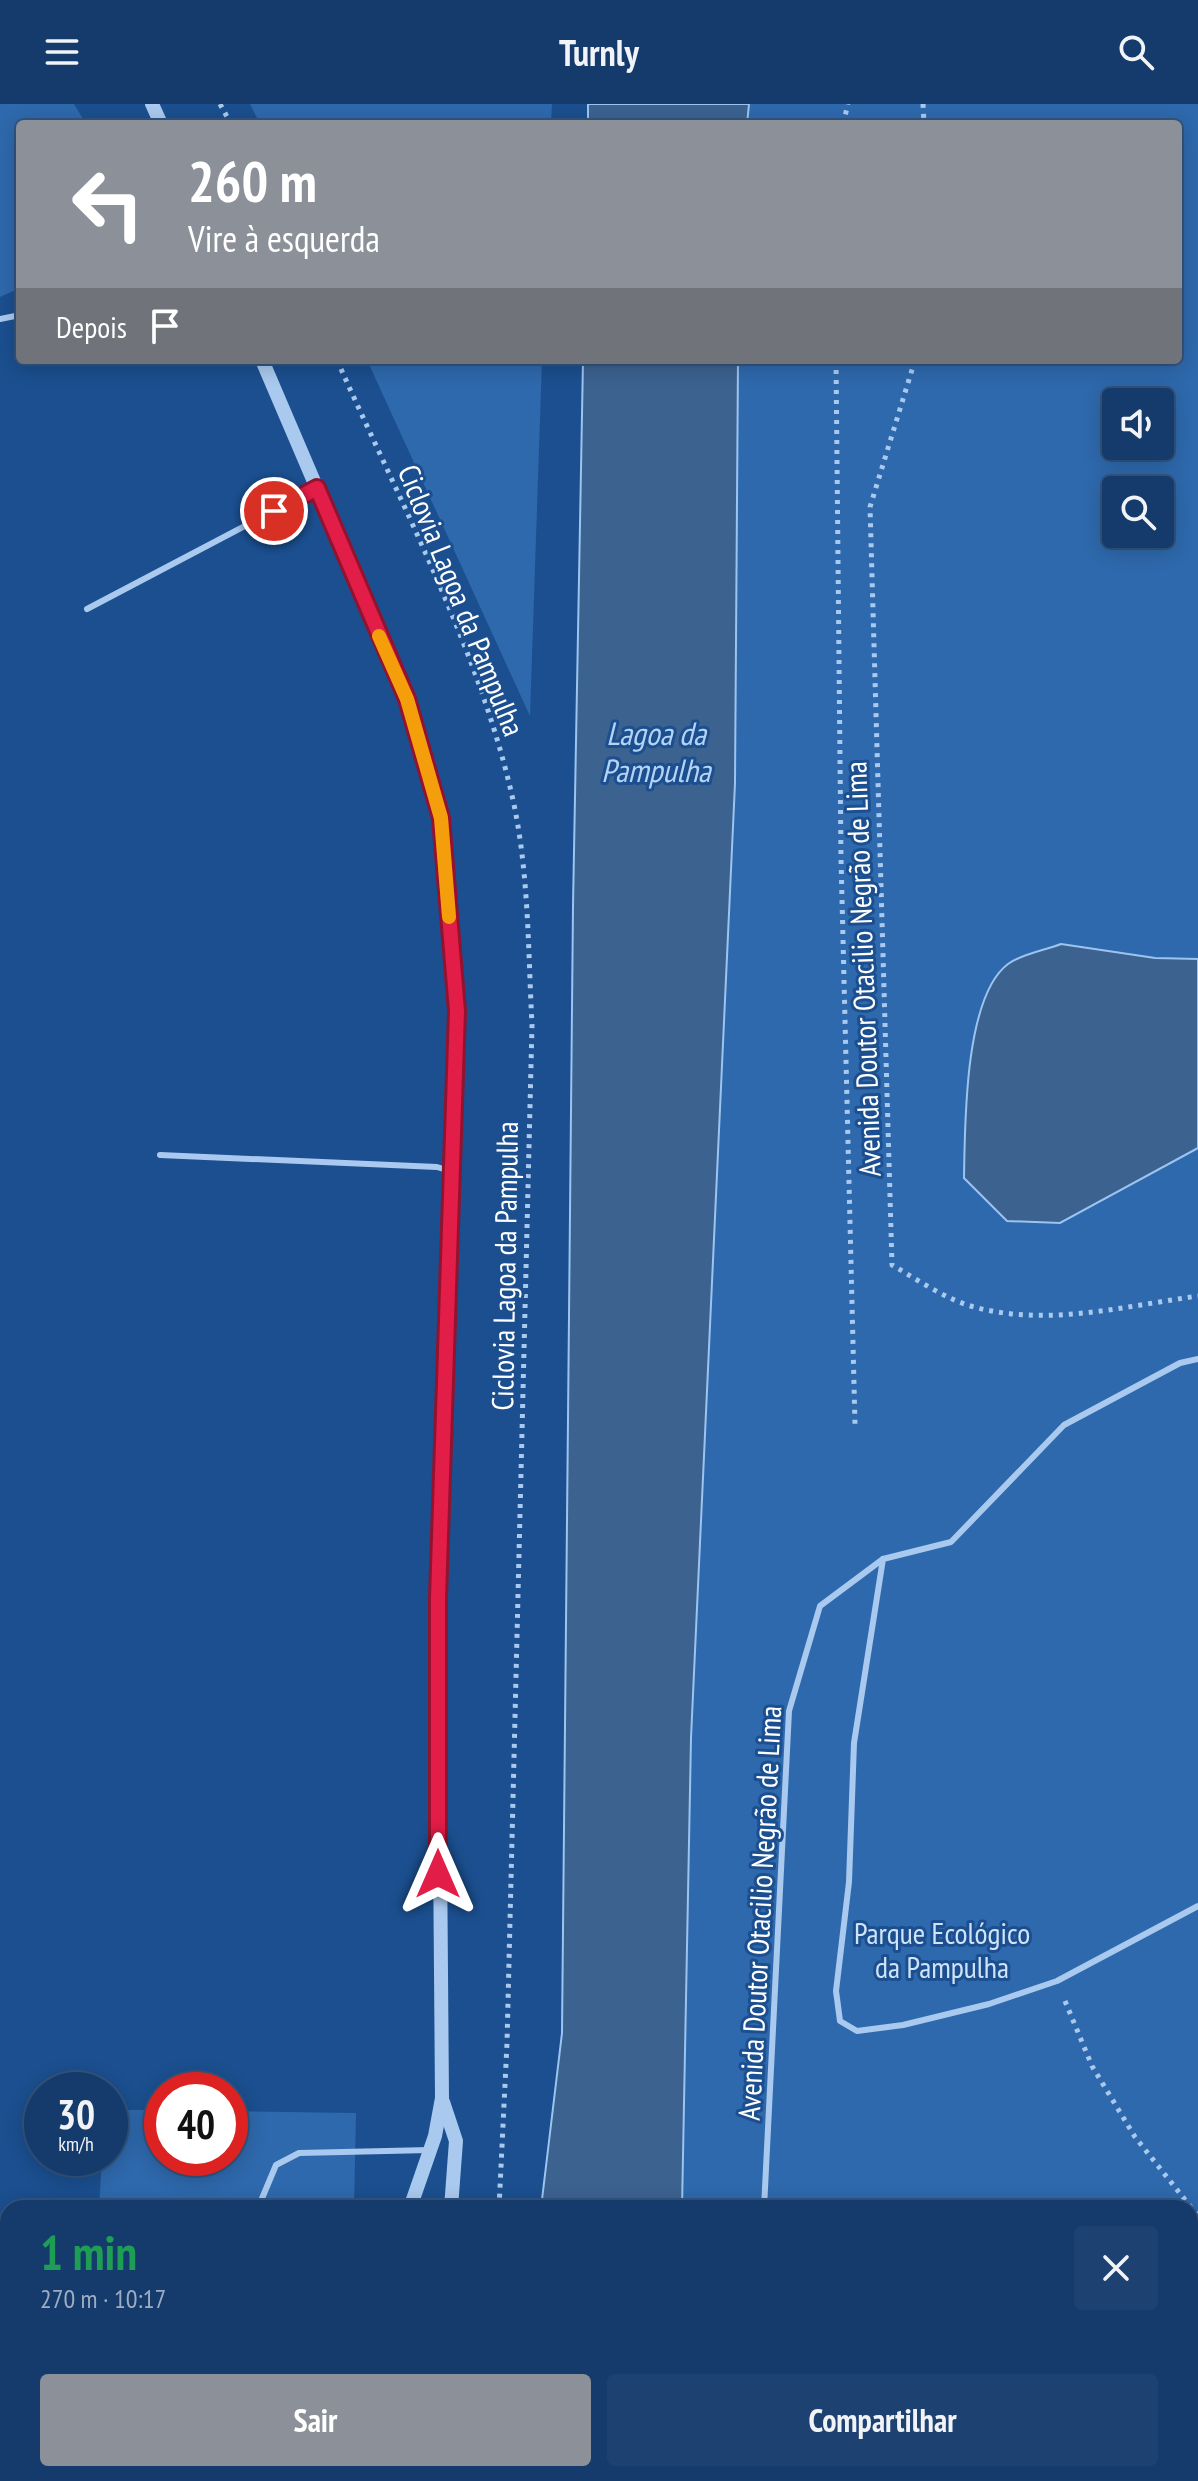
<!DOCTYPE html>
<html lang="pt">
<head>
<meta charset="utf-8">
<style>
	body { margin:0; font-family:"PT Sans Narrow",sans-serif; background:#1d4271; color:#f1f3f6; height:100vh; display:flex; flex-direction:column; font-size:30px; white-space:nowrap }
	* { box-sizing:border-box; margin:0 }
	p { font-size:26px; color:#9dadc1 }
	.icon { flex:none; width:44px; height:44px; fill:none; stroke:currentColor; stroke-width:2; stroke-linecap:round; stroke-linejoin:round }
	.map { position:relative; flex:1; overflow:hidden }
	.details { position:absolute; left:0px; top:2096px; width:1198px; height:282px; display:flex; flex-direction:column; background:#143b6b; border-radius:24px 24px 0 0; box-shadow:0 4px 20px #0003,0 0 0 2px #33557e }
	.details>* { flex:none }
	.top-card { position:absolute; left:16px; top:16px; width:1166px; height:244px; border-radius:8px; box-shadow:0 4px 20px #0003,0 0 0 2px #33557e; background:#8c9099; color:#fff; overflow:hidden }
	.fabs { position:absolute; left:1102px; top:284px; display:grid; gap:16px }
	.fabs a { display:grid; place-items:center; width:72px; height:72px; border-radius:8px; background:#143b6b; box-shadow:0 4px 20px #0003,0 0 0 2px #33557e; font-size:40px }
	.speed { position:absolute; left:24px; top:1968px; display:flex; gap:16px; font-size:40px; font-weight:700; text-align:center }
	.speed>* { display:grid; place-content:center; width:104px; height:104px; border-radius:50%; background:#143b6b; box-shadow:0 4px 20px #0003,0 0 0 2px #33557e; line-height:1 }
	.speed small { font-size:20px; font-weight:400 }
	.speed .limit { border:12px solid #d22; background:#fff; color:#111 }
	.pin { position:absolute; display:grid; place-items:center; width:68px; height:68px; color:#fff; margin:-34px; border:4px solid #fff; border-radius:50%; box-shadow:0 2px 8px #0007 }
	.me { position:absolute; width:88px; margin:-44px; rotate:0deg; stroke-linejoin:round; filter:drop-shadow(0 0 6px #0008) }
	.turn { display:flex; align-items:center; gap:28px; height:168px; padding:0 40px; font-size:36px }
	.turn .icon { width:104px; height:104px; stroke-width:2.5 }
	.turn b { display:block; font-size:56px; line-height:68px }
	.then { display:flex; align-items:center; height:76px; padding:0 40px; background:#0003; gap:16px; font-size:30px }
	.round { display:grid; place-items:center; flex:none; width:84px; height:84px; border-radius:8px; background:#1d4271 }
	.overview { display:flex; align-items:center; justify-content:space-between; height:136px; padding:0 40px }
	h1 { font-size:48px; font-weight:700; line-height:60px; color:#1e9e55 }
	.action { display:flex; gap:16px; margin-top:auto; padding:16px 40px }
	.action a { flex:1; height:92px; border-radius:8px; background:#8c9099; color:#fff; font-size:32px; font-weight:700; line-height:92px; text-align:center }
	.action a+a { background:#1d4271; color:#f1f3f6 }
	header { display:flex; justify-content:space-between; align-items:center; height:104px; padding:0 40px; background:#143b6b; font-size:36px; font-weight:700 }
	.map>svg:first-child { display:block }
</style>
</head>
<body>
<header><svg class="icon" aria-label="menu" viewBox="0 0 24 24"><path d="M4 6h16M4 12h16M4 18h16"/></svg>Turnly<svg class="icon" aria-label="search" viewBox="0 0 24 24"><circle cx="10" cy="10" r="6"/><path d="M15 15l6 6"/></svg></header>
<div class="map">
<svg width="1198" height="2377" viewBox="0 0 1198 2377">
	<rect width="100%" height="100%" fill="#1b4f8f"/>
	<g fill="#2e69ad" fill-rule="evenodd">
		<polygon points="0,0 74,0 86,20 20,20 20,184 0,193"/>
		<polygon points="250,0 552,0 551,20 260,20"/>
		<path d="M749,0H1198V2377H713L711,2370H1190V2104H682L691,1634L735,679L738,256H1178V20H747ZM1116,298H1160V342H1116ZM1116,386H1160V430H1116Z"/>
		<polygon points="367,256 542,256 530,612"/>
		<polygon points="110,2006 162,2006 162,2054 230,2054 230,2007 356,2009 354,2104 99,2104 102,2054 110,2054"/>
		<polygon points="0,2216 8,2217 8,2317 0,2318"/>
		<polygon points="132,2370 361,2370 362,2377 102,2377"/>
	</g>
	<g fill="#3c6290" stroke="#9cc4f0" stroke-width="2">
		<polygon points="588,0 749,0 747,20 588,20"/>
		<polygon points="583,256 738,256 735,679 691,1634 682,2104 541,2104 562,1929 573,802"/>
		<path d="M1061,840L1155,854L1198,855V1044L1060,1119L1007,1117L964,1074C965,1022 964,893 1008,860C1021,850 1046,846 1061,840Z"/>
		<polygon points="591,2370 711,2370 713,2377 593,2377"/>
	</g>
	<g fill="none" stroke-linecap="round" stroke-linejoin="round">
		<g stroke="#a9c9ee" stroke-width="5" stroke-dasharray="4 6" stroke-linecap="butt">
			<polyline points="220,0 231,20"/>
			<polyline points="923,0 924,20"/>
			<polyline points="843,20 848,0"/>
			<path d="M337,256C399,396 480,547 513,696C529,769 528,847 532,921L507,1939L499,2104"/>
			<polyline points="836,256 841,754 855,1321"/>
			<path d="M915,256L870,403L892,1161C918,1176 945,1195 974,1203C1047,1223 1125,1202 1198,1192"/>
			<polyline points="1065,1897 1092,1962 1135,2033 1198,2112"/>
			<polyline points="511,2370 512,2377"/>
		</g>
		<g stroke="#a9c9ee" stroke-width="6">
			<polyline points="0,215 20,211"/>
			<polyline points="87,505 317,384"/>
			<polyline points="160,1051 437,1063 450,1067"/>
			<polyline points="1198,1255 1180,1259 1064,1321 951,1438 883,1455 854,1639 849,1778 836,1887 840,1917 857,1927 903,1921 989,1900 1057,1877 1198,1802"/>
			<polyline points="258,2104 276,2061 299,2049 430,2046"/>
			<polyline points="764,2104 789,1607 820,1502 883,1455"/>
			<polyline points="773,2370 776,2377"/>
		</g>
		<g stroke="#a9c9ee" stroke-width="14">
			<polyline points="152,0 161,20"/>
			<polyline points="262,256 407,595 441,714 457,907 438,1494 442,1994 435,2032 410,2104"/>
			<polyline points="443,1998 456,2037 451,2104"/>
			<polyline points="378,2370 379,2377"/>
			<polyline points="420,2377 420,2370"/>
		</g>
	</g>
	<g fill="none" stroke-linecap="round" stroke-linejoin="round">
		<defs>
			<polyline id="route" points="274,407 317,384 407,595 441,714 457,907 438,1494 438,1770"/>
		</defs>
		<use href="#route" stroke="#92132f" stroke-width="20"/>
		<use href="#route" stroke="#e11d48" stroke-width="14"/>
		<polyline stroke="#f59e0b" stroke-width="14" points="379,532 407,595 441,714 449,813"/>
	</g>
	<g text-anchor="middle" dominant-baseline="central" stroke-width="6" stroke-linejoin="round" paint-order="stroke">
		<g font-size="30" fill="#fff" stroke="#1b4f8f">
			<text transform="translate(462 496) rotate(68)">Ciclovia Lagoa da Pampulha</text>
			<text transform="translate(862 865) rotate(-92)">Avenida Doutor Otacilio Negrão de Lima</text>
			<text transform="translate(504 1162) rotate(-89)">Ciclovia Lagoa da Pampulha</text>
			<text transform="translate(759 1809) rotate(-87)">Avenida Doutor Otacilio Negrão de Lima</text>
		</g>
		<g font-size="30" fill="#cfe3fa" stroke="#1b4f8f">
			<text x="942" y="1828">Parque Ecológico<tspan x="942" dy="34">da Pampulha</tspan></text>
		</g>
		<g font-size="32" font-style="italic" fill="#b5d3f5" stroke="#1b4f8f">
			<text x="656" y="629">Lagoa da<tspan x="656" dy="37">Pampulha</tspan></text>
		</g>
	</g>
</svg>
<div class="fabs">
<a><svg class="icon" aria-label="sound" viewBox="0 0 24 24"><path d="M4 9h4l5-4v14l-5-4H4zM17 9q2 3 0 6"/></svg></a>
<a><svg class="icon" aria-label="search" viewBox="0 0 24 24"><circle cx="10" cy="10" r="6"/><path d="M15 15l6 6"/></svg></a>
</div>
<div class="speed"><div>30<small>km/h</small></div><div class="limit">40</div></div>
<div class="pin" style="left:274px;top:407px;background:#d93025"><svg class="icon" aria-label="arrive" viewBox="0 0 24 24"><path d="M6 21V4h12l-3 4 3 4H6"/></svg></div>
<svg class="me" style="left:438px;top:1770px" viewBox="-20 -20 40 40"><path d="M0-17L14 15 0 8-14 15z" fill="#e11d48" stroke="#fff" stroke-width="4"/></svg>
<div class="top-card">
<div class="turn"><svg class="icon" aria-label="left" viewBox="0 0 24 24"><path d="M17 20v-9H6M10 6l-5 5 5 5"/></svg><div><b>260 m</b>Vire à esquerda</div></div>
<div class="then">Depois<svg class="icon" aria-label="arrive" viewBox="0 0 24 24"><path d="M6 21V4h12l-3 4 3 4H6"/></svg></div>
</div>
<section class="details">
<div class="overview"><div><h1>1 min</h1><p>270 m · 10:17</p></div><a class="round"><svg class="icon" aria-label="close" viewBox="0 0 24 24"><path d="M6 6l12 12M18 6L6 18"/></svg></a></div>
<div class="action"><a>Sair</a><a>Compartilhar</a></div>
</section>
</div>
</body>
</html>
